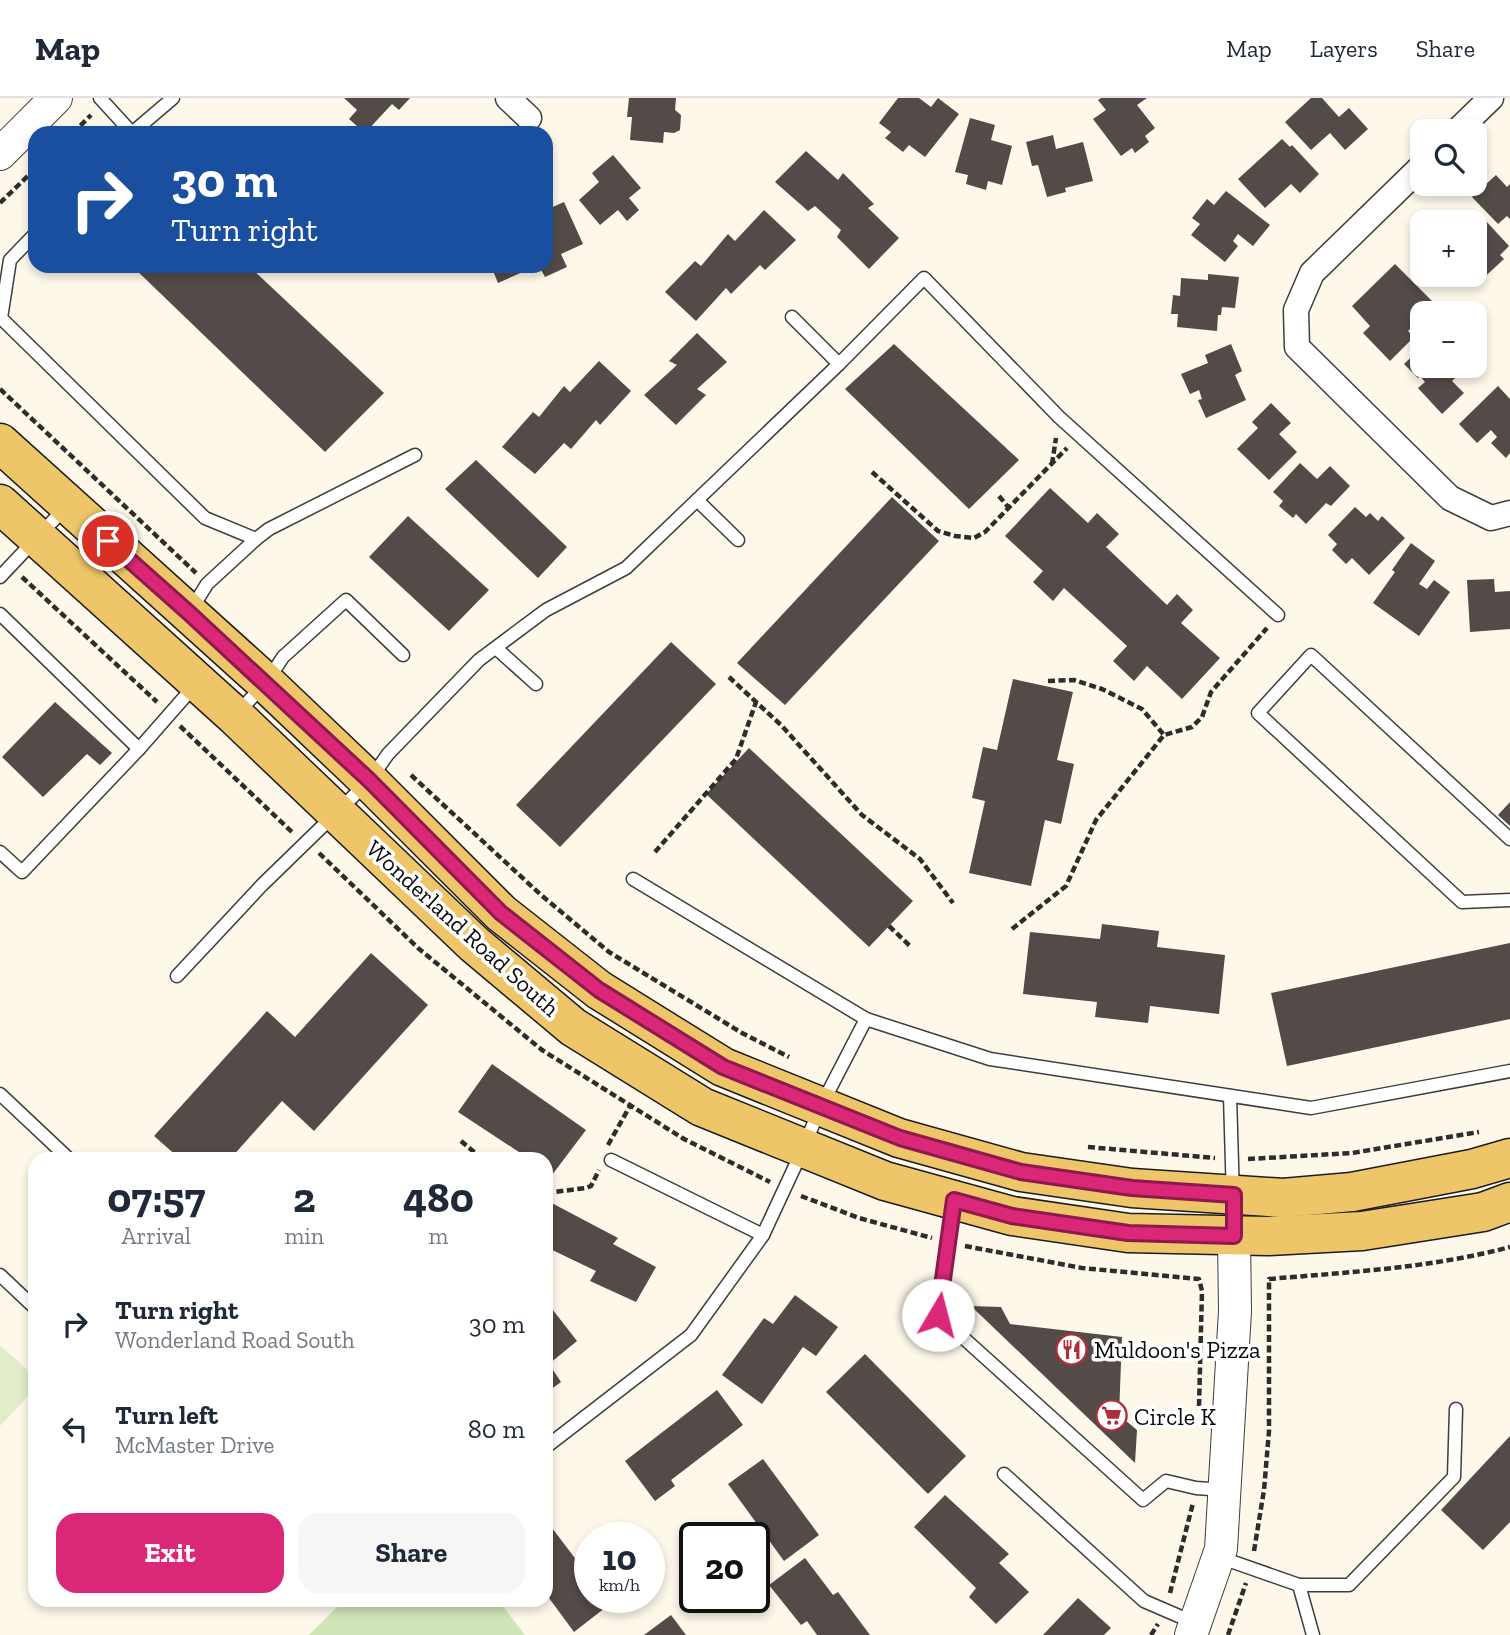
<!DOCTYPE html>
<html lang="en">
<head>
<meta charset="utf-8">
<style>
	body { margin:0; font-family:"Zilla Slab",serif; background:#f6f6f7; color:#1f2937; height:100vh; display:flex; flex-direction:column; font-size:26px; white-space:nowrap }
	* { box-sizing:border-box; margin:0 }
	p { font-size:23px; color:#747a83 }
	.icon { flex:none; width:38px; height:38px; fill:none; stroke:currentColor; stroke-width:2; stroke-linecap:round; stroke-linejoin:round }
	.map { position:relative; flex:1; overflow:hidden }
	.panel { position:absolute; left:28px; top:1054px; width:525px; height:455px; display:flex; flex-direction:column; background:#fff; border-radius:21px; box-shadow:0 4px 10px #0003 }
	.panel>* { flex:none }
	.banner { position:absolute; left:28px; top:28px; width:525px; height:147px; border-radius:21px; box-shadow:0 4px 10px #0003; background:#1a4fa0; color:#fff; overflow:hidden }
	.fabs { position:absolute; left:1410px; top:21px; display:grid; gap:14px }
	.fabs a { display:grid; place-items:center; width:77px; height:77px; border-radius:14px; background:#fff; box-shadow:0 4px 10px #0003; font-size:35px }
	.speed { position:absolute; left:574px; top:1424px; display:flex; gap:14px; font-size:35px; font-weight:700; text-align:center }
	.speed>* { display:grid; place-content:center; width:91px; height:91px; border-radius:50%; background:#fff; box-shadow:0 4px 10px #0003; line-height:1 }
	.speed small { font-size:18px; font-weight:400 }
	.speed .limit { border:4px solid #111; border-radius:10px; background:#fff; color:#111 }
	.pin { position:absolute; display:grid; place-items:center; width:60px; height:60px; color:#fff; margin:-30px; border:4px solid #fff; border-radius:50%; box-shadow:0 2px 7px #0007 }
	.me { position:absolute; width:77px; margin:-38px; rotate:8deg; stroke-linejoin:round; filter:drop-shadow(0 0 5px #0008) }
	.turn { display:flex; align-items:center; gap:24px; height:147px; padding:0 28px; font-size:32px }
	.turn .icon { width:91px; height:91px; stroke-width:2.5 }
	.turn b { display:block; font-size:49px; line-height:60px }
	.eta { display:flex; justify-content:space-evenly; align-items:center; height:119px; text-align:center }
	.eta b { font-size:42px; font-weight:700; line-height:49px }
	.button { display:flex; gap:14px; margin-top:auto; padding:14px 28px }
	.button a { flex:1; height:80px; border-radius:21px; background:#db2777; color:#fff; font-size:28px; font-weight:700; line-height:80px; text-align:center }
	.button a+a { background:#f6f6f7; color:#1f2937 }
	ul { padding:0; list-style:none }
	li { display:flex; align-items:center; gap:21px; height:105px; padding:0 28px }
	li div { flex:1 }
	li b { display:block; font-size:26px }
	li em { font-style:normal }
	header { display:flex; align-items:center; gap:42px; box-sizing:border-box; height:98px; padding:0 35px; background:#fff; border-bottom:2px solid #e0e1e3 }
	header strong { font-size:33px }
	nav { display:flex; gap:38px; margin-inline-start:auto; font-size:24px }
	.map>svg:first-child { display:block }
</style>
</head>
<body>
<header>
<strong>Map</strong>
<nav><a>Map</a><a>Layers</a><a>Share</a></nav>
</header>
<div class="map">
<svg width="1510" height="1537" viewBox="0 0 1510 1537">
	<rect width="100%" height="100%" fill="#fdf8ea"/>
	<polygon fill="#d1e4b7" points="344,1502 498,1502 525,1537 309,1537"/>
	<polygon fill="#e2ecc8" points="0,1247 35,1279 35,1291 0,1328"/>
	<g fill="#524b48">
		<polygon points="344,0 410,0 399,12 392,6 365,35 349,21 357,12"/>
		<polygon points="629,0 676,0 675,12 681,17 680,32 674,35 664,34 663,45 630,42 632,19 627,19"/>
		<polygon points="898,0 919,0 931,9 938,0 959,16 925,59 909,47 903,54 885,40 891,34 879,25"/>
		<polygon points="1101,0 1147,0 1137,7 1155,30 1145,38 1149,44 1135,55 1132,50 1121,58 1093,21 1106,12 1098,2"/>
		<polygon points="1311,0 1322,0 1339,19 1349,10 1368,31 1345,52 1330,35 1311,52 1285,24"/>
		<polygon points="970,20 995,27 991,42 1012,48 1002,87 988,83 986,92 966,86 968,77 955,74"/>
		<polygon points="1053,37 1056,51 1083,44 1093,83 1065,90 1066,94 1047,99 1038,67 1032,68 1026,44"/>
		<polygon points="1282,41 1290,49 1292,47 1319,76 1300,95 1291,86 1265,110 1238,81"/>
		<polygon points="806,53 838,82 843,75 874,106 868,110 899,140 869,171 837,139 841,132 815,108 808,113 775,84"/>
		<polygon points="613,57 641,90 629,100 639,112 627,123 618,112 600,127 579,102 599,84 592,75"/>
		<polygon points="1496,77 1507,89 1510,86 1510,121 1507,118 1498,126 1472,99"/>
		<polygon points="1226,93 1270,127 1253,148 1238,136 1233,143 1238,148 1225,164 1191,137 1200,126 1192,120 1207,101 1214,107"/>
		<polygon points="564,104 583,146 561,156 567,169 545,179 539,168 546,168 546,112"/>
		<polygon points="764,112 796,142 765,172 760,167 731,196 726,190 696,223 665,194 695,163 701,168 728,136 735,143"/>
		<polygon points="1485,122 1509,148 1500,157 1504,161 1478,185 1471,177 1475,177 1475,131"/>
		<polygon points="1395,166 1435,206 1426,215 1423,215 1423,218 1408,233 1414,239 1390,263 1363,235 1370,228 1352,208"/>
		<polygon points="132,168 249,168 384,295 325,354"/>
		<polygon points="491,168 536,168 498,185"/>
		<polygon points="1208,176 1239,179 1235,210 1222,209 1221,217 1218,217 1217,233 1177,229 1178,216 1171,216 1173,197 1180,198 1181,180 1208,182"/>
		<polygon points="697,235 727,264 697,291 706,297 676,327 644,297 677,267 669,263"/>
		<polygon points="894,246 1019,362 969,411 845,291"/>
		<polygon points="1231,246 1242,273 1235,277 1246,302 1206,320 1198,302 1202,301 1199,292 1190,296 1181,276 1208,265 1205,257"/>
		<polygon points="1423,248 1423,268 1468,268 1452,283 1464,295 1442,316 1418,290 1425,284 1420,278 1418,280 1404,266"/>
		<polygon points="599,263 631,293 600,327 596,322 571,351 564,345 535,376 502,349 533,314 539,319 564,288 570,294"/>
		<polygon points="1498,288 1510,301 1510,355 1506,360 1491,345 1497,339 1491,332 1477,345 1459,326"/>
		<polygon points="1271,305 1291,325 1279,336 1297,354 1269,382 1237,351 1258,330 1252,324"/>
		<polygon points="476,362 567,449 538,480 445,391"/>
		<polygon points="1300,365 1317,381 1330,368 1350,388 1331,408 1326,405 1306,426 1296,416 1293,420 1279,408 1283,403 1273,394"/>
		<polygon points="1050,390 1088,425 1097,415 1119,436 1106,449 1167,507 1177,496 1193,512 1181,525 1220,560 1182,601 1147,568 1134,583 1113,563 1127,548 1064,490 1053,503 1033,484 1043,473 1005,438"/>
		<polygon points="892,399 939,443 785,607 737,565"/>
		<polygon points="1355,409 1366,419 1370,415 1378,423 1382,418 1405,440 1369,477 1352,460 1346,466 1332,452 1337,446 1328,437"/>
		<polygon points="408,418 489,492 449,533 369,459"/>
		<polygon points="1411,445 1435,463 1419,486 1427,491 1434,482 1450,494 1419,538 1373,505 1395,474 1392,472"/>
		<polygon points="1494,481 1495,494 1510,493 1510,531 1470,534 1467,482"/>
		<polygon points="671,544 716,586 560,749 516,707"/>
		<polygon points="1013,581 1073,594 1057,662 1074,666 1061,726 1045,722 1031,788 969,775 985,703 972,700 983,649 997,652"/>
		<polygon points="55,604 112,655 100,667 87,656 43,699 2,659"/>
		<polygon points="749,650 913,803 869,849 706,696"/>
		<polygon points="1510,704 1510,728 1498,717"/>
		<polygon points="1102,826 1159,833 1157,849 1225,857 1219,916 1150,908 1148,925 1095,919 1097,904 1023,896 1030,834 1100,841"/>
		<polygon points="1510,845 1510,921 1287,968 1271,895"/>
		<polygon points="371,855 428,907 314,1033 282,1003 231,1060 179,1060 154,1038 267,913 295,939"/>
		<polygon points="492,966 586,1032 552,1077 546,1073 546,1060 528,1060 458,1014"/>
		<polygon points="546,1102 618,1140 613,1146 656,1169 636,1204 590,1183 596,1173 546,1149"/>
		<polygon points="795,1197 838,1229 816,1258 803,1249 762,1306 722,1277 764,1220 773,1226"/>
		<polygon points="549,1207 577,1243 549,1266 561,1284 546,1295 546,1210"/>
		<polygon points="971,1208 1001,1209 1010,1226 1122,1239 1119,1317 1137,1332 1135,1365"/>
		<polygon points="865,1256 966,1358 928,1396 826,1294"/>
		<polygon points="717,1292 743,1327 671,1382 675,1388 655,1403 625,1363"/>
		<polygon points="1510,1338 1510,1424 1483,1452 1441,1412"/>
		<polygon points="763,1361 819,1437 784,1463 728,1386"/>
		<polygon points="945,1397 1009,1456 999,1465 1029,1494 996,1526 969,1499 976,1490 914,1429"/>
		<polygon points="546,1422 590,1480 590,1500 605,1500 610,1506 574,1534 546,1496"/>
		<polygon points="805,1460 833,1497 838,1494 870,1537 817,1537 807,1523 801,1527 769,1487"/>
		<polygon points="1078,1500 1111,1530 1104,1537 1043,1537"/>
		<polygon points="671,1517 686,1537 644,1537"/>
	</g>
	<g fill="none" stroke-linecap="round" stroke-linejoin="round">
		<defs>
			<g id="service">
				<polyline points="100,0 132,35 173,0"/>
				<polyline points="35,136 10,162 1,220 205,420 256,441 269,431 415,357"/>
				<polyline points="792,219 839,266"/>
				<polyline points="697,402 738,442"/>
				<polyline points="0,479 65,410"/>
				<polyline points="191,512 207,486 256,441"/>
				<polyline points="0,516 139,651 196,586"/>
				<polyline points="496,550 536,586"/>
				<polyline points="237,615 266,585 283,559 346,502 403,557"/>
				<polyline points="1510,741 1311,557 1258,615 1462,804 1510,802"/>
				<polyline points="0,754 22,774 139,651"/>
				<polyline points="633,781 866,921 990,961 1311,1010 1510,973"/>
				<polyline points="177,878 262,787 369,683 388,656 479,562 546,512 626,470 839,266 924,180 1059,319 1278,517"/>
				<polyline points="0,996 68,1060"/>
				<polyline points="1230,998 1234,1134"/>
				<polyline points="611,1062 763,1137"/>
				<polyline points="953,1106 938,1217 1143,1402 1166,1383 1196,1390 1225,1392"/>
				<polyline points="0,1177 35,1210"/>
				<polyline points="546,1349 691,1237 763,1137 803,1051 820,1010 866,921"/>
				<polyline points="1004,1376 1144,1503 1195,1525"/>
				<polyline points="1219,1459 1299,1487 1313,1537"/>
				<polyline points="1299,1487 1349,1487 1454,1379 1456,1311"/>
			</g>
			<g id="minor">
				<polyline points="508,0 529,20"/>
				<polyline points="1457,33 1491,0"/>
				<polyline points="1423,67 1312,175 1296,212 1297,249 1450,400 1491,420 1510,415"/>
			</g>
			<g id="tertiary">
				<polyline points="0,56 56,0"/>
				<polyline points="1191,1537 1221,1451 1235,1213 1234,1138"/>
			</g>
			<g id="primary">
				<polyline points="0,345 266,585 369,683 501,815 599,892 723,969 899,1040 1021,1074 1132,1090 1283,1100 1352,1094 1472,1071 1510,1060"/>
				<polyline points="0,406 235,618 474,846 573,929 702,1009 885,1083 1012,1118 1128,1135 1268,1138 1362,1133 1483,1114 1510,1104"/>
			</g>
		</defs>
		<use href="#service" stroke="#3e3e3e" stroke-width="15"/>
		<use href="#minor" stroke="#3e3e3e" stroke-width="27"/>
		<use href="#tertiary" stroke="#3e3e3e" stroke-width="34"/>
		<use href="#primary" stroke="#1c1c1c" stroke-width="41"/>
		<g stroke="#2d2d2d" stroke-width="4.5" stroke-dasharray="7 3.5" stroke-linecap="butt">
			<polyline points="73,35 91,17"/>
			<polyline points="0,105 35,71"/>
			<polyline points="0,291 196,475"/>
			<polyline points="1052,366 1056,340"/>
			<polyline points="872,374 938,433 955,438 974,440 985,434 1067,350"/>
			<polyline points="999,398 1009,410"/>
			<polyline points="22,479 157,604"/>
			<polyline points="729,579 781,627 862,717 920,761 953,805"/>
			<polyline points="1048,583 1074,582 1102,591 1142,611 1164,637"/>
			<polyline points="180,628 293,735"/>
			<polyline points="411,677 540,796 609,854 742,935 789,959"/>
			<polyline points="655,754 736,661 756,604"/>
			<polyline points="319,755 418,850 542,952 684,1041 770,1084"/>
			<polyline points="889,828 910,848"/>
			<polyline points="1012,831 1066,788 1096,722 1164,637 1192,629 1202,619 1211,594 1267,530"/>
			<polyline points="461,1043 481,1060"/>
			<polyline points="608,1047 630,1008"/>
			<polyline points="1088,1049 1215,1060"/>
			<polyline points="1248,1061 1352,1055 1479,1034"/>
			<polyline points="546,1095 586,1090 591,1088 599,1072"/>
			<polyline points="801,1098 859,1120 932,1140"/>
			<polyline points="965,1148 1082,1170 1199,1181 1202,1193 1199,1309"/>
			<path d="M1254,1453L1264,1392L1269,1333V1181C1350,1174 1431,1170 1510,1149"/>
			<polyline points="1170,1495 1193,1405"/>
			<polyline points="1151,1537 1158,1526"/>
			<polyline points="1228,1537 1246,1485"/>
		</g>
		<use href="#service" stroke="#fff" stroke-width="12"/>
		<use href="#minor" stroke="#fff" stroke-width="24"/>
		<use href="#tertiary" stroke="#fff" stroke-width="32"/>
		<use href="#primary" stroke="#eec669" stroke-width="38"/>
	</g>
	<g fill="none" stroke-linecap="round" stroke-linejoin="round">
		<defs>
			<polyline id="route" points="108,443 189,515 369,682 501,815 599,892 723,969 900,1040 1021,1074 1132,1090 1234,1097 1234,1138 1128,1135 1012,1118 954,1102 938,1217"/>
		</defs>
		<use href="#route" stroke="#8e194d" stroke-width="18"/>
		<use href="#route" stroke="#db2777" stroke-width="12"/>
	</g>
	<defs>
		<symbol id="restaurant-ring" viewBox="-11 -11 22 22"><circle r="9.5" fill="#fff" stroke="#af2e3b" stroke-width="1.5"/><path d="M-5-6h1v4h1v-4h1v4h1v-4h1v5L-1.5 .5V6h-2V.5L-5-1ZM5-6V6H3V1.5H1.5Q1.5-4 5-6Z" fill="#af2e3b"/></symbol>
		<symbol id="supermarket-ring" viewBox="-11 -11 22 22"><circle r="9.5" fill="#fff" stroke="#af2e3b" stroke-width="1.5"/><path d="M-6-5.5h2.5l.6 2H6L4.5 2H-2.5L-4.4-4H-6ZM-1.5 3.2a1.3 1.3 0 1 0 .1 0ZM3 3.2a1.3 1.3 0 1 0 .1 0Z" fill="#af2e3b"/></symbol>
	</defs>
	<g fill-rule="evenodd">
		<use href="#restaurant-ring" x="1054" y="1234" width="35" height="35"/>
		<use href="#supermarket-ring" x="1094" y="1300" width="35" height="35"/>
	</g>
	<g text-anchor="middle" dominant-baseline="central" stroke-width="7" stroke-linejoin="round" paint-order="stroke">
		<g font-size="24" fill="#0b0b0b" stroke="#fff">
			<text transform="translate(463 830) rotate(42)">Wonderland Road South</text>
		</g>
		<g font-size="24" fill="#0b0b0b" stroke="#fff" text-anchor="start">
			<text x="1094" y="1251">Muldoon's Pizza</text>
			<text x="1134" y="1318">Circle K</text>
		</g>
	</g>
</svg>
<div class="fabs">
<a><svg class="icon" aria-label="search" viewBox="0 0 24 24"><circle cx="10" cy="10" r="6"/><path d="M15 15l6 6"/></svg></a>
<a>+</a>
<a>−</a>
</div>
<div class="speed"><div>10<small>km/h</small></div><div class="limit">20</div></div>
<div class="pin" style="left:108px;top:443px;background:#d93025"><svg class="icon" aria-label="arrive" viewBox="0 0 24 24"><path d="M6 21V4h12l-3 4 3 4H6"/></svg></div>
<svg class="me" style="left:938px;top:1217px" viewBox="-20 -20 40 40"><circle r="19" fill="#fff"/><path d="M0-13L10 11 0 6-10 11z" fill="#db2777"/></svg>
<div class="banner">
<div class="turn"><svg class="icon" aria-label="right" viewBox="0 0 24 24"><path d="M7 20v-9h11M14 6l5 5-5 5"/></svg><div><b>30 m</b>Turn right</div></div>
</div>
<section class="panel">
<div class="eta">
<div><b>07:57</b><p>Arrival</p></div>
<div><b>2</b><p>min</p></div>
<div><b>480</b><p>m</p></div>
</div>
<ul>
<li><svg class="icon" aria-label="right" viewBox="0 0 24 24"><path d="M7 20v-9h11M14 6l5 5-5 5"/></svg><div><b>Turn right</b><p>Wonderland Road South</p></div><em>30 m</em></li>
<li><svg class="icon" aria-label="left" viewBox="0 0 24 24"><path d="M17 20v-9H6M10 6l-5 5 5 5"/></svg><div><b>Turn left</b><p>McMaster Drive</p></div><em>80 m</em></li>
</ul>
<div class="button"><a>Exit</a><a>Share</a></div>
</section>
</div>
</body>
</html>
